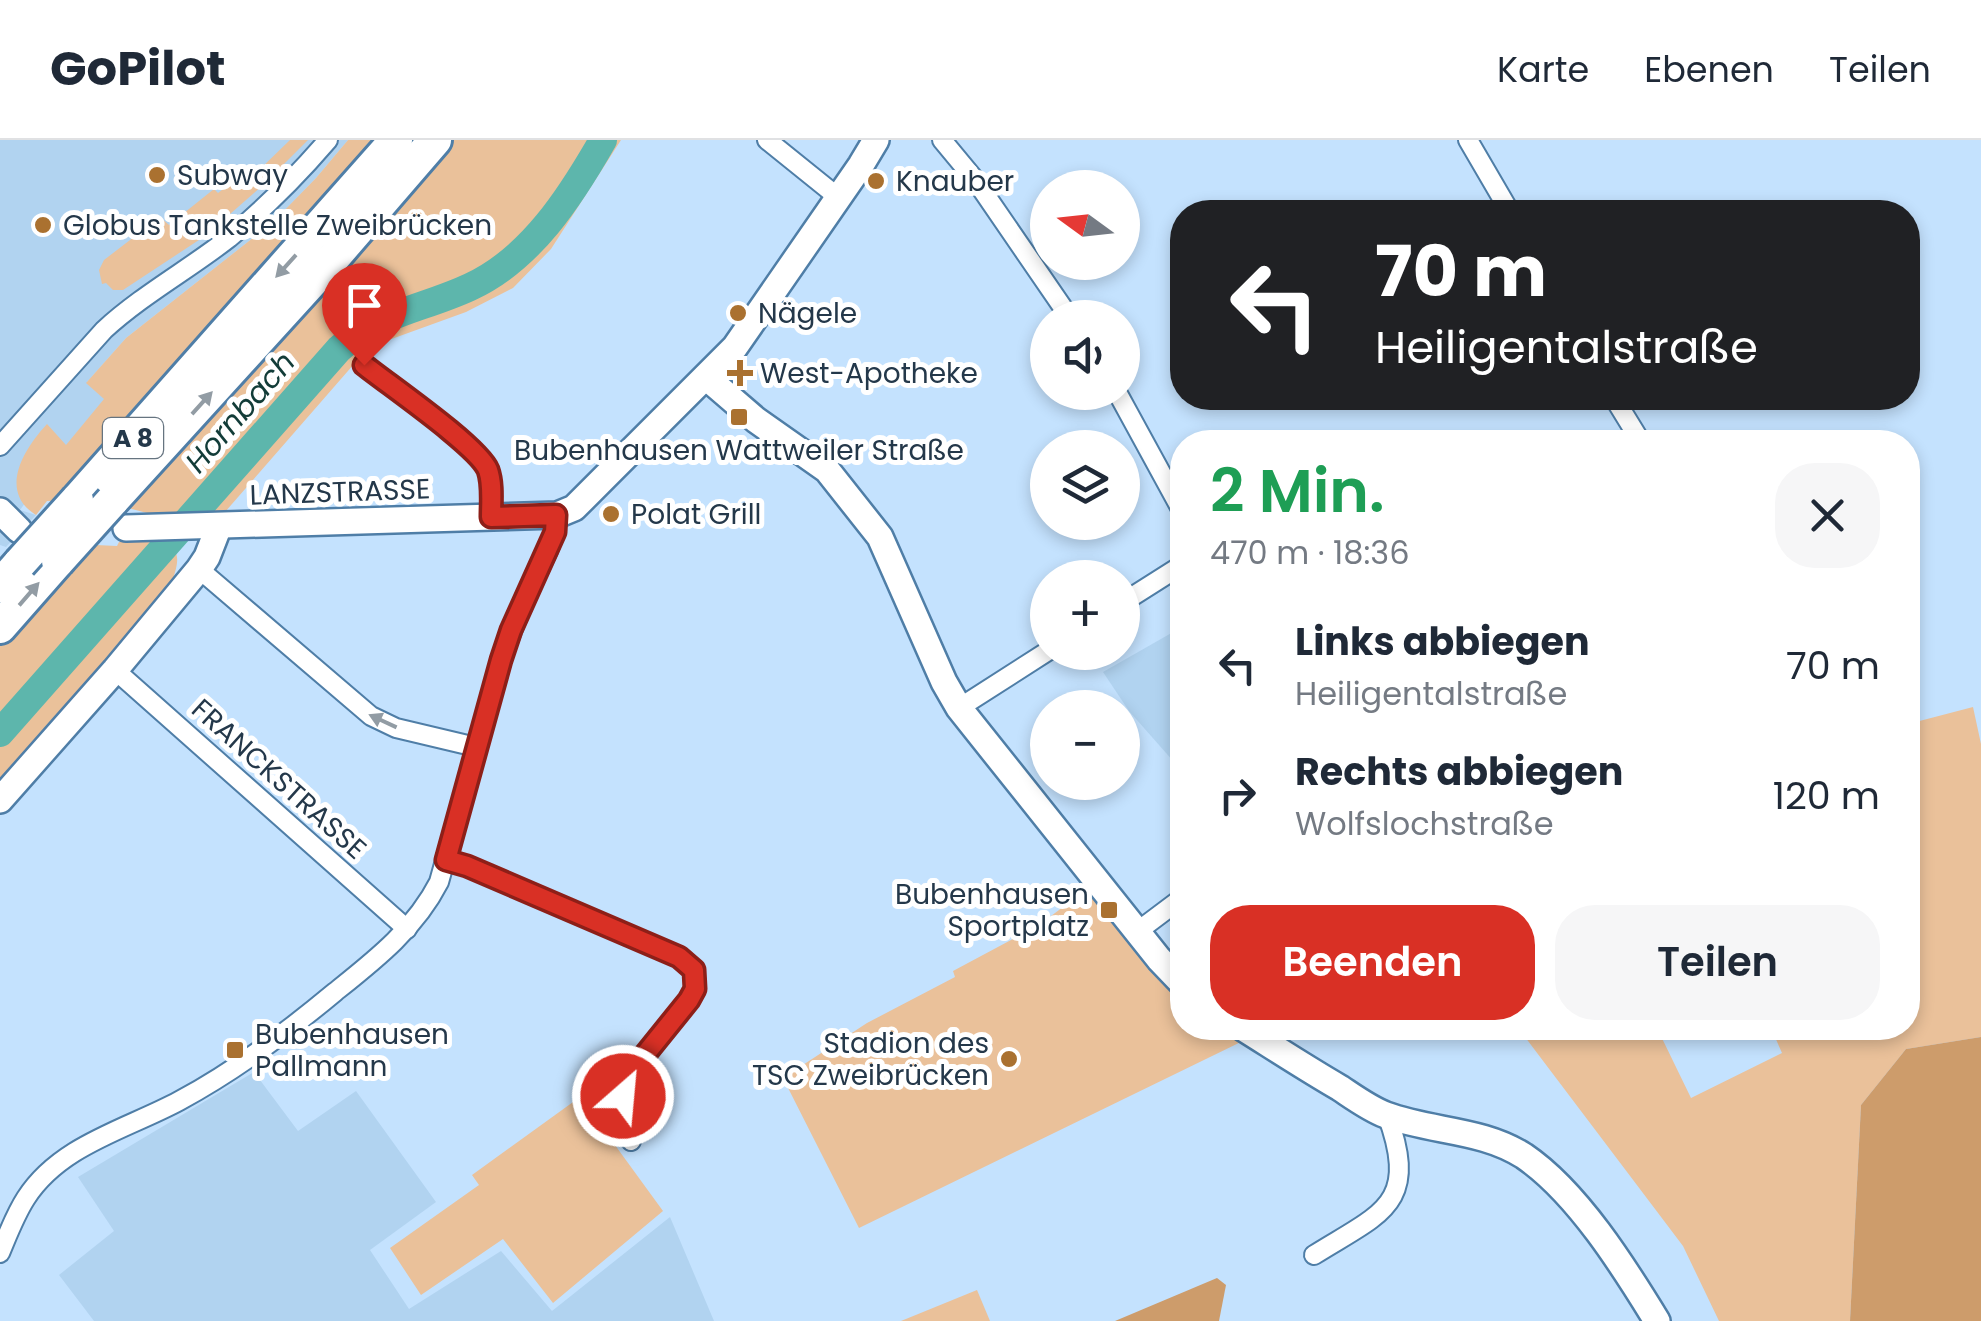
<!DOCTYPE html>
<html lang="de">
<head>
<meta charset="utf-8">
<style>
	body { margin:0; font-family:Poppins,sans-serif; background:#f6f6f7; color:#1f2937; height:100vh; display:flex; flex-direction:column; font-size:38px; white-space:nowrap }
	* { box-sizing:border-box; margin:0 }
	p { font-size:32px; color:#747a83 }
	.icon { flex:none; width:55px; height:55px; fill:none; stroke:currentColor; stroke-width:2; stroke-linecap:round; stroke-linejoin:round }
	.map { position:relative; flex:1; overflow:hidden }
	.side { position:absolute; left:1170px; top:290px; width:750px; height:610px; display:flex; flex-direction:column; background:#fff; border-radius:40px; box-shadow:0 5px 15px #0003 }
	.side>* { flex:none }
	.guide { position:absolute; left:1170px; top:60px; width:750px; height:210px; border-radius:40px; box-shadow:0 5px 15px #0003; background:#202124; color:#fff; overflow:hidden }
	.needle { width:65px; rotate:285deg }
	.tools { position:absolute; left:1030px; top:30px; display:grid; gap:20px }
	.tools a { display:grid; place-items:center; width:110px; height:110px; border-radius:50%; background:#fff; box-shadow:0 5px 15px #0003; font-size:50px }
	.pin { position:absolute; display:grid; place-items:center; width:85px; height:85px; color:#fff; margin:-102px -42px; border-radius:50% 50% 50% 0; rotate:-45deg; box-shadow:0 0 10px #0007 }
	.pin .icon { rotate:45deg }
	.me { position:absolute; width:110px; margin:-55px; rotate:27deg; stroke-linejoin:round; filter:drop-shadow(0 0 8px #0008) }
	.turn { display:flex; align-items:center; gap:35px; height:210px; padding:0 40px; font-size:45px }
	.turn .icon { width:130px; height:130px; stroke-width:2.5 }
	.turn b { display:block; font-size:70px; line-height:85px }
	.round { display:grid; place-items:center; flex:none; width:105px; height:105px; border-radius:40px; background:#f6f6f7 }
	.head { display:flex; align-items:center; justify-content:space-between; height:170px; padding:0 40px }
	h1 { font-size:60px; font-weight:600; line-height:75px; color:#1e9e55 }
	.cta { display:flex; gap:20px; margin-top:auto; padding:20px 40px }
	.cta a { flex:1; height:115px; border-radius:40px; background:#d93025; color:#fff; font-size:40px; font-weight:600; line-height:115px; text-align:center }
	.cta a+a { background:#f6f6f7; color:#1f2937 }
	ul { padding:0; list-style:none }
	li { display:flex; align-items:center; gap:30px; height:130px; padding:0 40px }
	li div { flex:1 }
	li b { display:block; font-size:38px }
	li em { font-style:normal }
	header { display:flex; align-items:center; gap:60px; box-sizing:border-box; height:140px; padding:0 50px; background:#fff; border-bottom:2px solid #e0e1e3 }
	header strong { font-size:48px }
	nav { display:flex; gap:55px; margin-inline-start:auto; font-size:35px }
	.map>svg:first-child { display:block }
</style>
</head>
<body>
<header>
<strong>GoPilot</strong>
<nav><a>Karte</a><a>Ebenen</a><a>Teilen</a></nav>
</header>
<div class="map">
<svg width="1981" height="1181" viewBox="0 0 1981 1181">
	<rect width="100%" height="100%" fill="#c4e2fe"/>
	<g fill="#b1d3f0">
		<polygon points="0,0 348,0 316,38 273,82 126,198 87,242 105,259 66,306 20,370 36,375 6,407 0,405"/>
		<polygon points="1182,487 1182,624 1174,622 1129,571 1103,532"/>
		<polygon points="254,932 298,991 356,951 436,1062 370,1110 409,1169 501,1111 552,1171 670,1077 714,1181 94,1181 59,1135 114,1091 78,1037"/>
	</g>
	<g fill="#eac19a">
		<polygon points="290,0 308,0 262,46 205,96 123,150 113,150 106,143 102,144 99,130 104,120 160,77 169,85 214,49 218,53 251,28 258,31"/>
		<path d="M348,0H621L551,109L513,148L466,172L386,201L361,216L225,372L151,374L128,368L133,362L47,361L36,375C0,353 20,313 47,284L66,305L104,259L86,243L126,198L273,82L316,38Z"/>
		<path d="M130,400C179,404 187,406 167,454L0,640V424L84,419L96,405L117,406L119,402Z"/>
		<polygon points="1973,567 1981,604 1981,897 1906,909 1861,965 1850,1181 1719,1181 1683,1106 1525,897 1522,888 1657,888 1691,958 1782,913 1771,888 1908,888 1908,584"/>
		<polygon points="1087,749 1158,837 1182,861 1182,888 1222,888 1245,900 859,1088 783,938 867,883 955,837 953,831 1039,785"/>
		<polygon points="580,957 663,1071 553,1163 503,1099 421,1155 390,1108 479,1045 472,1035"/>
		<polygon points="977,1150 990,1181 901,1181"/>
	</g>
	<g fill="#cd9c6b">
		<polygon points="1981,897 1981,1181 1850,1181 1861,965 1906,909"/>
		<polygon points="1217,1138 1226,1145 1219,1181 1115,1181"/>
	</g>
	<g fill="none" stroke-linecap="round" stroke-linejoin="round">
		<path stroke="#5db6ac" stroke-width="28" d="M0,593L339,209C380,172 423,169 470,147C531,119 571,56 603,0"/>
		<defs>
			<g id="street">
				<polyline points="767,0 839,58"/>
				<polyline points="942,0 976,41 1070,178"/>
				<polyline points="1468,0 1510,72"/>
				<path d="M364,225C389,245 478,306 488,330C493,344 491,362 491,377"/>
				<polyline points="1117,252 1182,371"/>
				<polyline points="1614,258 1641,302"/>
				<path d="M0,306L104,190C142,155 188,130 229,98C265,68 298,35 328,0"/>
				<polyline points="199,429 371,576 396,588 476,607"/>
				<polyline points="1122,463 1182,425"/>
				<polyline points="115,530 407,789"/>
				<polyline points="959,568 1048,511"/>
				<path d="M447,719L467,726L679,817L694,830L695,849L689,860L631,932C620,957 625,976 631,1001"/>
				<polyline points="1138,791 1182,758"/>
				<path d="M0,1113C8,1094 15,1075 26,1058C60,1005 127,989 179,961C235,931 287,892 335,852C375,820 415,789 439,742L501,520L524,460L548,411L555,392L557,375"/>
				<path d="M1314,1115C1381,1073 1420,1065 1387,975"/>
			</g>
			<g id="secondary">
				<polyline points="706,237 756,280 827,330 880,397 944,542 959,568 1159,819 1182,843"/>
				<polyline points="0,371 19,390"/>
				<polyline points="126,388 557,375 574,368 735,207 861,25 876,0"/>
				<polyline points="0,660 115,530 199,429 207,417 219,386"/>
				<path d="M1243,888C1275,908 1307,929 1340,948C1355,958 1370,969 1386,975C1432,992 1482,989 1524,1016C1577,1052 1624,1127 1657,1181"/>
			</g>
			<g id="highway">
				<polyline points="77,360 396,0"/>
				<polyline points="112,361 335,116 435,0"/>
				<polyline points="0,446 20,423"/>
				<polyline points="0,487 58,421"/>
			</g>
		</defs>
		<use href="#street" stroke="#4f7ea7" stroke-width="22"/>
		<use href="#secondary" stroke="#4f7ea7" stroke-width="30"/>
		<use href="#highway" stroke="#4f7ea7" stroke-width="38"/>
		<use href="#street" stroke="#fff" stroke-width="18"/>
		<use href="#secondary" stroke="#fff" stroke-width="25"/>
		<use href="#highway" stroke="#fff" stroke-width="32"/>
		<defs>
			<g id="highway-bridge">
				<polyline points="58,421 112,361"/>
				<polyline points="20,423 77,360"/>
			</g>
		</defs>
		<use href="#highway-bridge" stroke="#4f7ea7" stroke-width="38" stroke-linecap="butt"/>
		<use href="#highway-bridge" stroke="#fff" stroke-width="32"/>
	</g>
	<defs><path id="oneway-solid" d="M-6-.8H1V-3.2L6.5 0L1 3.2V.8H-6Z" transform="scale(2.5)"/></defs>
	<g fill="#929ca4">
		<use href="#oneway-solid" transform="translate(286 126) rotate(132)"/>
		<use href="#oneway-solid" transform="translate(202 263) rotate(-48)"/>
		<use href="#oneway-solid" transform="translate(29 454) rotate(-49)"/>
		<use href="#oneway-solid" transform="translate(383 581) rotate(-155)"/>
	</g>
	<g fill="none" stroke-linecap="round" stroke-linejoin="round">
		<defs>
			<path id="route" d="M364,225C389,245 478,306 488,330C493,344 491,362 491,377L556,375L555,392L511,490L501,520L446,720L467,726L679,817L694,830L695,849L689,860L631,932L623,956"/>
		</defs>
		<use href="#route" stroke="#8d1f18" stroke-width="25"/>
		<use href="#route" stroke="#d93025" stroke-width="18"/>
	</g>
	<g fill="#aa7130" stroke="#fff" stroke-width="4">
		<circle cx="157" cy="35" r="10"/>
		<circle cx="876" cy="41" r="10"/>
		<circle cx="43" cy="85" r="10"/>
		<circle cx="738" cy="173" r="10"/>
		<path d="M735 218h10v10h10v10h-10v10h-10v-10h-10v-10h10z"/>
		<rect x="729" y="267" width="20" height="20" rx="5"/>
		<circle cx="611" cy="374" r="10"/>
		<rect x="1099" y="760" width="20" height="20" rx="5"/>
		<rect x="225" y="900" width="20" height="20" rx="5"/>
		<circle cx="1009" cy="919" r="10"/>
	</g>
	<g text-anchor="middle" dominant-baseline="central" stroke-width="10" stroke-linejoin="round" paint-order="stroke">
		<rect fill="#fff" stroke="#667480" stroke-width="2.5" x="103" y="278" width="60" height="40" rx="8"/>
		<g font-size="25" font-weight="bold" fill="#24384a">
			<text x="133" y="298">A 8</text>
		</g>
		<g font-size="28" fill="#24384a" stroke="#fff" text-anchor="start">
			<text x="177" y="35">Subway</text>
			<text x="896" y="41">Knauber</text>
			<text x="63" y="85">Globus Tankstelle Zweibrücken</text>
			<text x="758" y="173">Nägele</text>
			<text x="760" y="233">West-Apotheke</text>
			<text x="739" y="310" text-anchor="middle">Bubenhausen Wattweiler Straße</text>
			<text x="631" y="374">Polat Grill</text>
			<text x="1089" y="754" text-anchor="end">Bubenhausen<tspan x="1089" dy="32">Sportplatz</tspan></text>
			<text x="255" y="894">Bubenhausen<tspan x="255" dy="32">Pallmann</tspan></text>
			<text x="989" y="903" text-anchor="end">Stadion des<tspan x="989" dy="32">TSC Zweibrücken</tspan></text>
		</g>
		<g font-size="28" fill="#24384a" stroke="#fff">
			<text transform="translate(340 352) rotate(-2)">LANZSTRASSE</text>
			<text transform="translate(279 639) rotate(42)">FRANCKSTRASSE</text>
		</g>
		<g font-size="30" font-style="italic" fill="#123c38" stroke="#fff">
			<text transform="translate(240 272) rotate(-49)">Hornbach</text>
		</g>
	</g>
</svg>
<div class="tools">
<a><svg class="needle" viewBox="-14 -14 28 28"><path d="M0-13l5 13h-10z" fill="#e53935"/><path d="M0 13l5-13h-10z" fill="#747a83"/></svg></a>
<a><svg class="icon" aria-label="sound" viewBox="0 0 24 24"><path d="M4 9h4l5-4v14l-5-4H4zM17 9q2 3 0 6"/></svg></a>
<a><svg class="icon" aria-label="layers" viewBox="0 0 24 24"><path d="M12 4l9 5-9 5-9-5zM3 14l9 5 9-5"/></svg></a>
<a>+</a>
<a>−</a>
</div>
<div class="pin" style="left:364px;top:225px;background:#d93025"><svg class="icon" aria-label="arrive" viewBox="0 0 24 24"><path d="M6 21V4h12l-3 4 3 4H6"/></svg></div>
<svg class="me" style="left:623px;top:956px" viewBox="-20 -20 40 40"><circle r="17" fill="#d93025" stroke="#fff" stroke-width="3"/><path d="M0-11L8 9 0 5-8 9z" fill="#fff"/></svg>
<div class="guide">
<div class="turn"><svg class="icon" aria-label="left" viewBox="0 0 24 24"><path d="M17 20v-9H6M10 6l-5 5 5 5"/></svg><div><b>70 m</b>Heiligentalstraße</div></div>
</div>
<section class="side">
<div class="head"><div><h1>2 Min.</h1><p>470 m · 18:36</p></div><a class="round"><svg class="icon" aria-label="close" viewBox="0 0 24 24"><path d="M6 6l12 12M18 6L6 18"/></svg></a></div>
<ul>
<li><svg class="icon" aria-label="left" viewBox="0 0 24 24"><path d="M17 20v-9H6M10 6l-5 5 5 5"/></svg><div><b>Links abbiegen</b><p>Heiligentalstraße</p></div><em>70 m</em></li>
<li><svg class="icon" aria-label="right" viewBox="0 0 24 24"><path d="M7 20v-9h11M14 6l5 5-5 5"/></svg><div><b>Rechts abbiegen</b><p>Wolfslochstraße</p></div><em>120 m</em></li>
</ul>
<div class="cta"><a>Beenden</a><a>Teilen</a></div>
</section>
</div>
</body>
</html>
